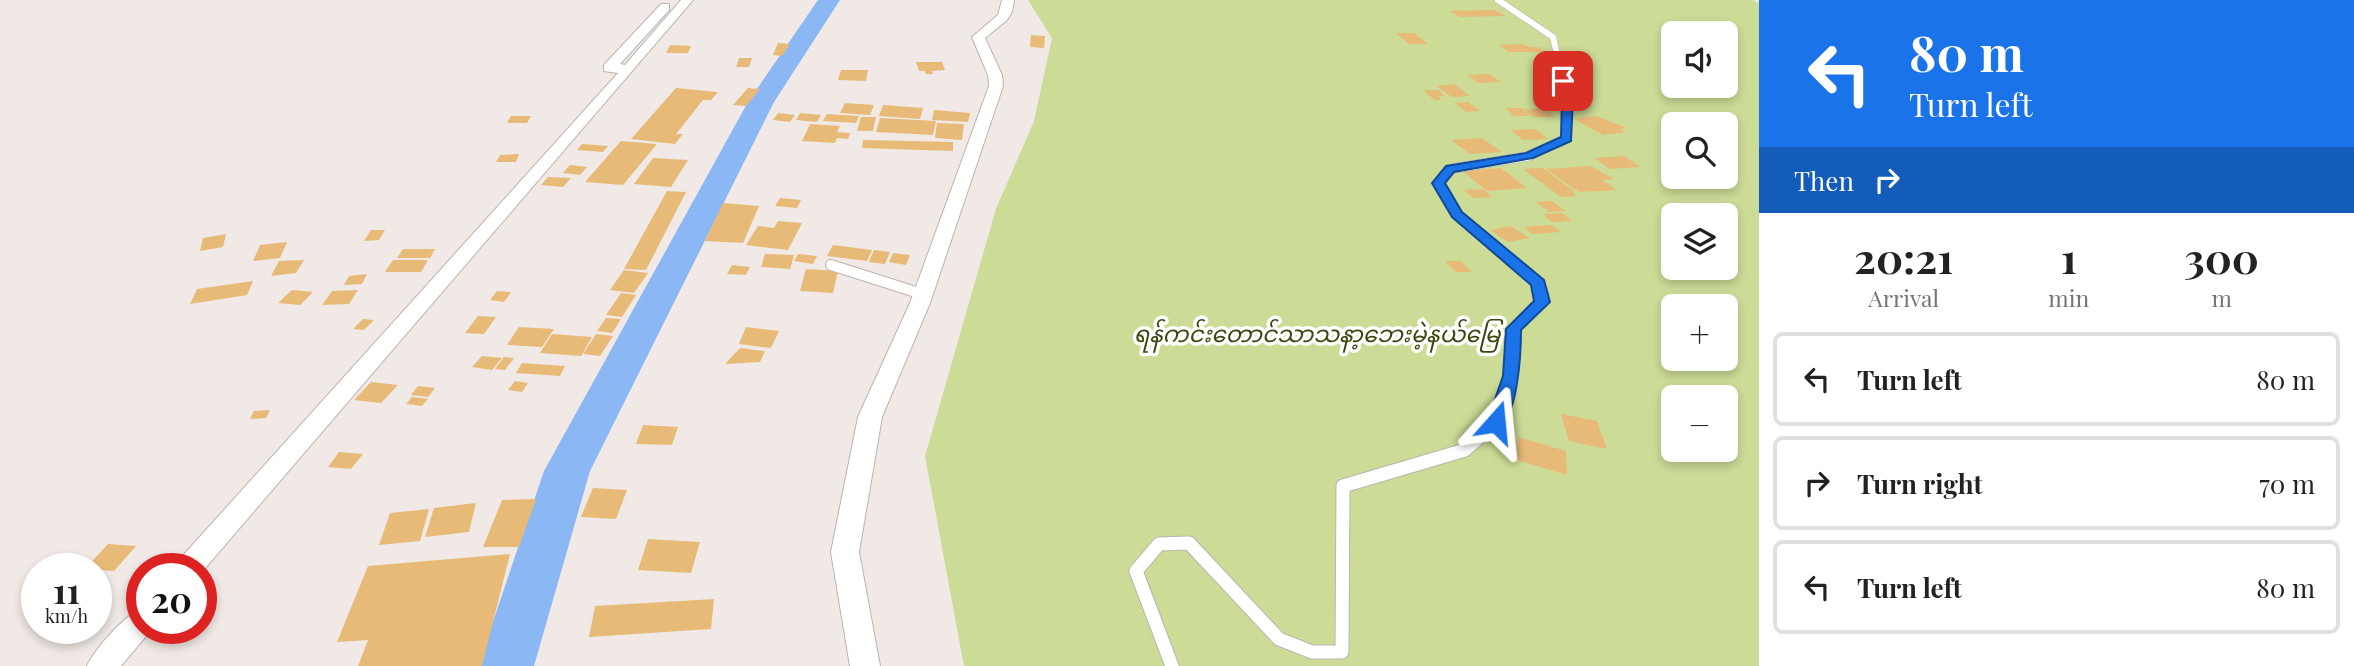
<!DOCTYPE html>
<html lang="en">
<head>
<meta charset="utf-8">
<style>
	body { margin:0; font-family:"Playfair Display","Noto Sans Myanmar",serif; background:#f6f6f6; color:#222; height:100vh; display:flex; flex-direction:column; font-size:26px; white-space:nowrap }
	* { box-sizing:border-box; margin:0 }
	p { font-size:23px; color:#767676 }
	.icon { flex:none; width:38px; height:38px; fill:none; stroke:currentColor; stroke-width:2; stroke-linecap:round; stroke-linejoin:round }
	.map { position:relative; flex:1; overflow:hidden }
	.details { display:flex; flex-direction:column; background:#fff; width:595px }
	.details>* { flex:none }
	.hud { background:#1a73e8; color:#fff; overflow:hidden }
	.tools { position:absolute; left:1661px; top:21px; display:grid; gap:14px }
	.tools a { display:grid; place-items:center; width:77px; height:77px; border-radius:10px; background:#fff; box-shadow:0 4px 10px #0003; font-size:35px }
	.speed { position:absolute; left:21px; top:553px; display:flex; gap:14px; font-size:35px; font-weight:700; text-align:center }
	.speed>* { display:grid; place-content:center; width:91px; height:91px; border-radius:50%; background:#fff; box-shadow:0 4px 10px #0003; line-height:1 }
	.speed small { font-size:18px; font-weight:400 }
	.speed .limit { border:10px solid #d22; background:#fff; color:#111 }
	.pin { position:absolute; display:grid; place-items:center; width:60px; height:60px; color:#fff; margin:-30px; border-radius:14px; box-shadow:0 4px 10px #0006 }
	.me { position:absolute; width:77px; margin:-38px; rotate:18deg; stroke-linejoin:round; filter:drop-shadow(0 0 5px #0008) }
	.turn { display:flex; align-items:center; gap:24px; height:147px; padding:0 35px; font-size:32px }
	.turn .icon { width:91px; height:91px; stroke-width:2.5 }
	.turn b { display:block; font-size:49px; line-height:60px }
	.then { display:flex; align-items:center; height:66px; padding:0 35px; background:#0003; gap:14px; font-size:26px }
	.eta { display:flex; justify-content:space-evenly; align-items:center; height:119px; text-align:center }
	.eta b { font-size:42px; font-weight:700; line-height:49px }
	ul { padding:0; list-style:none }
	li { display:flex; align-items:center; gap:21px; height:94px; margin:0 14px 10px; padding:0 21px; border:4px solid #e0e0e0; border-radius:10px }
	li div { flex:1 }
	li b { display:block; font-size:26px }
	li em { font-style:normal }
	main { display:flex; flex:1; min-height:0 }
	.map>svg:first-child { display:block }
</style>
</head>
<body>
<main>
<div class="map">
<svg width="1759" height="666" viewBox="0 0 1759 666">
	<rect width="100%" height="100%" fill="#f0e9e5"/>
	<path fill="#ccdb96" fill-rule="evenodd" d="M1028,0H1753L1759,3V666H964L925,456L996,209L1034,121L1052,38ZM1673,33H1726V86H1673ZM1673,124H1726V177H1673ZM1673,215H1726V268H1673ZM1673,306H1726V359H1673ZM1673,397H1726V450H1673Z"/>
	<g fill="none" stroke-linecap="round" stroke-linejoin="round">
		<polygon fill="#8bb8f4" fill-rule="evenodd" points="818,0 840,0 774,102 590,471 534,666 478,666 544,471 748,102"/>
	</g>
	<g fill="#e8ba78">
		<polygon points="1495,10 1506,16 1460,17 1450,11"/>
		<polygon points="1396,33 1414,33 1428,44 1409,44"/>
		<polygon points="1031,35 1045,36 1044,48 1030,47"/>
		<polygon points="778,43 790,44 782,56 773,55"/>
		<polygon points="1523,44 1529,47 1538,47 1546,52 1509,52 1499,45"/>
		<polygon points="670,45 691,46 688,53 666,53"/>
		<polygon points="739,58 752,58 749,67 736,67"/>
		<polygon points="916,62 942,62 945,70 932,71 933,74 926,74 925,71 919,71"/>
		<polygon points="841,70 868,70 866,81 838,80"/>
		<polygon points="1489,74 1501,82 1479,83 1467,75"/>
		<polygon points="1454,84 1470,96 1452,97 1436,86"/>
		<polygon points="676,88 718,92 711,100 703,100 676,134 683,134 675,144 631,139"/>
		<polygon points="748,88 760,89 746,106 733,105"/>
		<polygon points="1423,90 1438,90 1445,96 1438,96 1442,100 1434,100"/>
		<polygon points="1468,102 1480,111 1466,112 1455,103"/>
		<polygon points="845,103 874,105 870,115 840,113"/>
		<polygon points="883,105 923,108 920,119 879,116"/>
		<polygon points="1505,108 1521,108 1530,116 1514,116"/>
		<polygon points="1524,109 1546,109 1555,117 1533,117"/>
		<polygon points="934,110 970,113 968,122 932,120"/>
		<polygon points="778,113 795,115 790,122 773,120"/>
		<polygon points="800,113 821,115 817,122 796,120"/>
		<polygon points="827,114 859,116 856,123 823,121"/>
		<polygon points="511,116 531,116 527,123 507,123"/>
		<polygon points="1596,116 1627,128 1620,129 1626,132 1603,135 1574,119"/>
		<polygon points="861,117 876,117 873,131 857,131"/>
		<polygon points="880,118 936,121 933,135 876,132"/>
		<polygon points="937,123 964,124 962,140 935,138"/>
		<polygon points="810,124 840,126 837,132 850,133 848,139 837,138 835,143 802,141"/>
		<polygon points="1535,129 1548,139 1523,140 1510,130"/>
		<polygon points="1482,138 1502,152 1470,154 1451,140"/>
		<polygon points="863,140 953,142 953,151 862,148"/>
		<polygon points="621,141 657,144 623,185 585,182"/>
		<polygon points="582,144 608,146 603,152 577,150"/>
		<polygon points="519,154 516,162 496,162 500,155"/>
		<polygon points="1624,156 1640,167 1610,169 1594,158"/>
		<polygon points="653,158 688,160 671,187 634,184"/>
		<polygon points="570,165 587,167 580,175 563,173"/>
		<polygon points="1590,166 1614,179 1602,180 1617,190 1579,192 1546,169"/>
		<polygon points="1501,168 1527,188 1487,191 1462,171"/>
		<polygon points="1543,168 1574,191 1571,191 1577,196 1561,197 1523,169"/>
		<polygon points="548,177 571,178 563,187 541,185"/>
		<polygon points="1483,189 1492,197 1473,198 1464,190"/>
		<polygon points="667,191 686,192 646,270 624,269"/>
		<polygon points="780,198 801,200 797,208 775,206"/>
		<polygon points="1552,201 1565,211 1549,212 1536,202"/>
		<polygon points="723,203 759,206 743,243 705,241"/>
		<polygon points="1562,213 1572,221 1552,222 1543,214"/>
		<polygon points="778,221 802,223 788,250 746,245 758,226 774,228"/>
		<polygon points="1552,225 1561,232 1532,234 1524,227"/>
		<polygon points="1511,226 1529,238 1508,242 1490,230"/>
		<polygon points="371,230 385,230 379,240 364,241"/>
		<polygon points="226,234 223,247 200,251 203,238"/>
		<polygon points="287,242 280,258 253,261 260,245"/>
		<polygon points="833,245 872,250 867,261 827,256"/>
		<polygon points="403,249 435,249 430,258 397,258"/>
		<polygon points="874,250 890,252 885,264 869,262"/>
		<polygon points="893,253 910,255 906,265 889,262"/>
		<polygon points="765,254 794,255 790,269 761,267"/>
		<polygon points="798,254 817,256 813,264 794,261"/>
		<polygon points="304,260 296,273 271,276 279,261"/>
		<polygon points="393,260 428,260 421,272 385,272"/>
		<polygon points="1445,261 1461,261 1472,272 1456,272"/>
		<polygon points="732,265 750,267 746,275 727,274"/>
		<polygon points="806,269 838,271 833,293 800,291"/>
		<polygon points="624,270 648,273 634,293 610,290"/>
		<polygon points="367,274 362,284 344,285 349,276"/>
		<polygon points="253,281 247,295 190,304 197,289"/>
		<polygon points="292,290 313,292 300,305 278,303"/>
		<polygon points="358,290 349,304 322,305 332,291"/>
		<polygon points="497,291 511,292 504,302 490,300"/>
		<polygon points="621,293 636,295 622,317 606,315"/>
		<polygon points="478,316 496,317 484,334 465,333"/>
		<polygon points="606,318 621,319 612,333 597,331"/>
		<polygon points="363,319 374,320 364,330 353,329"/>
		<polygon points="519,327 554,329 542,347 507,345"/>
		<polygon points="746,327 779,331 771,348 739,344"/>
		<polygon points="552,334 592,337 581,356 540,353"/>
		<polygon points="596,334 613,336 600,356 583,354"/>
		<polygon points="740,348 765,351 760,362 725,364"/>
		<polygon points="482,356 502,358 492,370 472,367"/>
		<polygon points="504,357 514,358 505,370 495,369"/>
		<polygon points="522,363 565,366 560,376 516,373"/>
		<polygon points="515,381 528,383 522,392 508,390"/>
		<polygon points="371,382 398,385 381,403 354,400"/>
		<polygon points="418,386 435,388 428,397 411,395"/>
		<polygon points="412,397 428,399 422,406 406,404"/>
		<polygon points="270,410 266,418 250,419 254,411"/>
		<polygon points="1561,414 1597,421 1607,449 1569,441"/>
		<polygon points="643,425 678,427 672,445 636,444"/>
		<polygon points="1518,437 1566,451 1567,475 1517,460"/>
		<polygon points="339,452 363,454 351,469 328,467"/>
		<polygon points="593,488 627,490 616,519 581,517"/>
		<polygon points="536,499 519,547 483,547 502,500"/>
		<polygon points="476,503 469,532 425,537 434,508"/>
		<polygon points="429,509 420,541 379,545 390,513"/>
		<polygon points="648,539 700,542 691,573 638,570"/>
		<polygon points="108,544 136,546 114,571 85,569"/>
		<polygon points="510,554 482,666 358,666 368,640 337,642 368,566"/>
		<polygon points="714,599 711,629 589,637 595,606"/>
	</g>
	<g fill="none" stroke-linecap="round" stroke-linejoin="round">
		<defs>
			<polyline id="service-far3" points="1498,0 1553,37 1567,97 1567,113"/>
			<polyline id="service-far2" points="1506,255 1457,214 1438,183 1450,169 1529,156 1567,138 1567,111"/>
			<g id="service-far1">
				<polyline points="831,265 922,294"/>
				<polyline points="1480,437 1496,422 1511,376 1514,329 1542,302 1539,283 1504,254"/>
			</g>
			<polyline id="service" points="1172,666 1136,571 1159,544 1189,543 1279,639 1312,652 1342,652 1343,486 1465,450 1482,435"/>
			<g id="minor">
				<polygon points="681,0 693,0 201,573 201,569 174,569 178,561 618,73 604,71 604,65 661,4 669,4 669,10 620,64 625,65"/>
				<polygon points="1002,0 1014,0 1012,12 1007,20 985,38 1002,75 1003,86 930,303 882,417 859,552 880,666 850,666 831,552 858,417 910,303 989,86 988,75 972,37 998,15"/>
				<path d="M142,609V628H153L121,666H87C95,649 124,615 142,609Z"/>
			</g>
		</defs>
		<use href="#service-far3" stroke="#bbb4af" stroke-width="7"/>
		<use href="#service-far2" stroke="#bbb4af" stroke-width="10"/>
		<use href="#service-far1" stroke="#bbb4af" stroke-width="12"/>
		<use href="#service" stroke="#bbb4af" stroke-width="15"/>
		<use href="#minor" stroke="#bbb4af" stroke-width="2"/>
		<use href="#service-far3" stroke="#fff" stroke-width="6"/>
		<use href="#service-far2" stroke="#fff" stroke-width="9"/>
		<use href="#service-far1" stroke="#fff" stroke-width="10"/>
		<use href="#service" stroke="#fff" stroke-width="13"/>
		<use href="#minor" fill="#fff" fill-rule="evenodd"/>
	</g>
	<path fill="#1a73e8" stroke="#114b97" stroke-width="2" d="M1559,78H1566L1573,97L1571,141L1533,158L1454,172L1445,183L1462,212L1544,280L1550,302L1521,330C1521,351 1518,422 1496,428L1487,422L1503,376L1506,329L1534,301L1531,285L1452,217L1432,183L1446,166L1526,153L1561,137L1562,97Z"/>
	<g text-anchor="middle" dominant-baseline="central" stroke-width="7" stroke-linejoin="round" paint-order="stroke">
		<g font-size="23" font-style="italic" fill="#3d460e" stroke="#fff">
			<text x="1317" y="332">ရန်ကင်းတောင်သာသနာ့ဘေးမဲ့နယ်မြေ</text>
		</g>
	</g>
</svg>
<div class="tools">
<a><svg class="icon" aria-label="sound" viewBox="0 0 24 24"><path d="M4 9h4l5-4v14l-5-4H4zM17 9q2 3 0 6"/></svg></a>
<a><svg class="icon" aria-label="search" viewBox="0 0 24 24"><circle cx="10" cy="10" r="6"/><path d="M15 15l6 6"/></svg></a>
<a><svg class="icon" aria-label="layers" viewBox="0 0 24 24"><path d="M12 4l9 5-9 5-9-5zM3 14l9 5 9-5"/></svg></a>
<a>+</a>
<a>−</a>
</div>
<div class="speed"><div>11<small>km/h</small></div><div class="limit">20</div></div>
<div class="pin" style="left:1563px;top:81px;background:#d93025"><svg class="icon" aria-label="arrive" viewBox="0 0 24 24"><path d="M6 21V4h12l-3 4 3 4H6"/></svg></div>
<svg class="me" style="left:1496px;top:422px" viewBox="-20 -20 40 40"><path d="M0-17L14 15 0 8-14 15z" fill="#1a73e8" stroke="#fff" stroke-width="4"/></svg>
</div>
<section class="details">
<div class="hud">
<div class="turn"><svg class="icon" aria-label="left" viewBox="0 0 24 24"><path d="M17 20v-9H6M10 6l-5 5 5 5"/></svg><div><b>80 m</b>Turn left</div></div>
<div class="then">Then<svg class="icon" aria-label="right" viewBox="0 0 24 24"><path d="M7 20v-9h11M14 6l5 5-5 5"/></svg></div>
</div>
<div class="eta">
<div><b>20:21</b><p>Arrival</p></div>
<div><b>1</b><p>min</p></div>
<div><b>300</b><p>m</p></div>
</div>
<ul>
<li><svg class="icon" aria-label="left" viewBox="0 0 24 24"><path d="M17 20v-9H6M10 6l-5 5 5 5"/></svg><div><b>Turn left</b></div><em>80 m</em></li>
<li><svg class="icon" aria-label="right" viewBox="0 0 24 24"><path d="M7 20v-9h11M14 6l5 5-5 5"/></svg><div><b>Turn right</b></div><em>70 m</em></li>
<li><svg class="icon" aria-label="left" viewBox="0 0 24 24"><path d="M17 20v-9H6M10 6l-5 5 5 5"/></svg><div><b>Turn left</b></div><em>80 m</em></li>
</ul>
</section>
</main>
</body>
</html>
